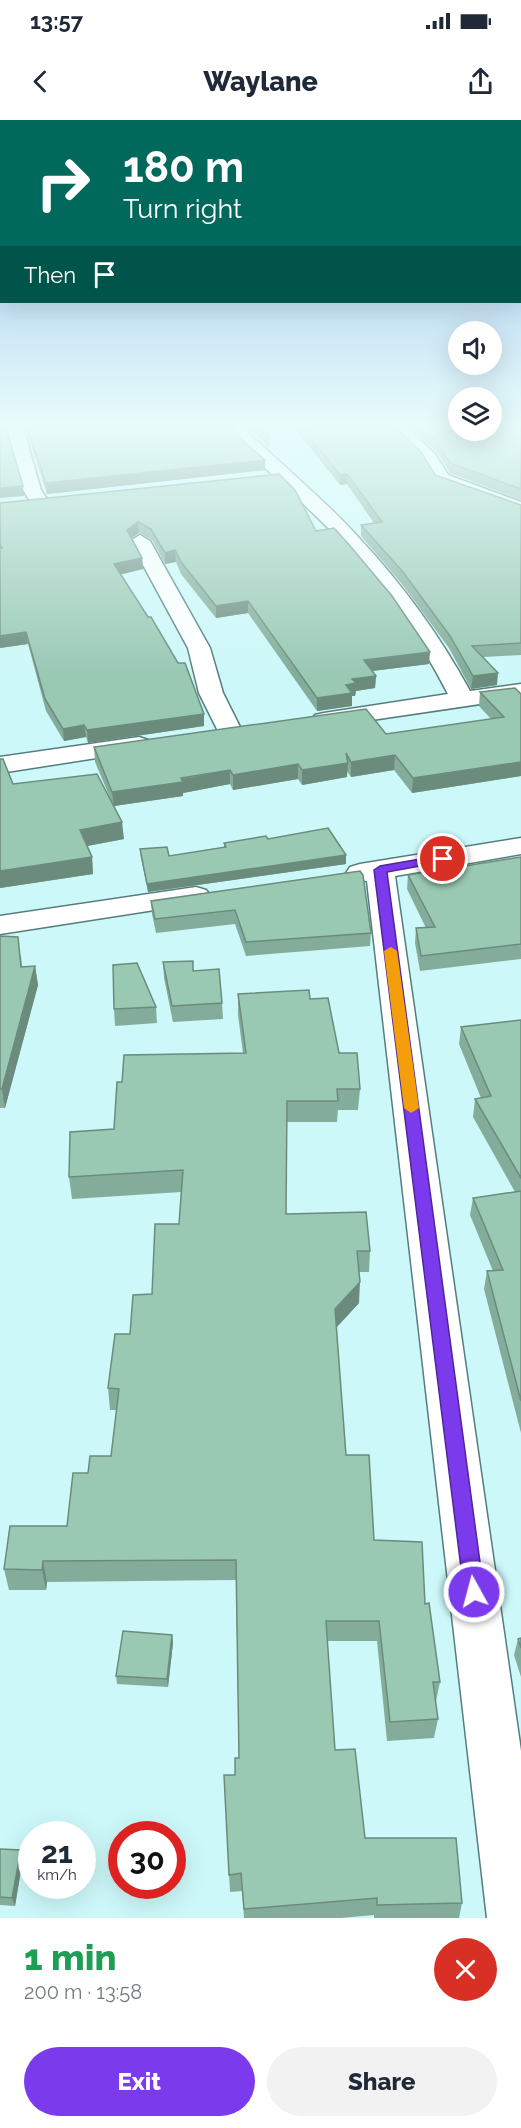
<!DOCTYPE html>
<html lang="en">
<head>
<meta charset="utf-8">
<style>
	body { margin:0; font-family:Raleway,sans-serif; background:#f2f2f3; color:#1f2937; height:100vh; display:flex; flex-direction:column; font-size:22px; white-space:nowrap }
	* { box-sizing:border-box; margin:0 }
	p { font-size:20px; color:#747a83 }
	.icon { flex:none; width:33px; height:33px; fill:none; stroke:currentColor; stroke-width:2; stroke-linecap:round; stroke-linejoin:round }
	.map { position:relative; height:1798px; overflow:hidden }
	.sheet { display:flex; flex-direction:column; background:#fff; flex:1 }
	.sheet>* { flex:none }
	.top-card { position:absolute; left:0px; top:0px; width:522px; height:183px; box-shadow:0 6px 24px #0002; background:#00695c; color:#fff; overflow:hidden }
	.buttons { position:absolute; left:448px; top:201px; display:grid; gap:12px }
	.buttons a { display:grid; place-items:center; width:54px; height:54px; border-radius:50%; background:#fff; box-shadow:0 6px 24px #0002; font-size:30px }
	.speed { position:absolute; left:18px; top:1701px; display:flex; gap:12px; font-size:30px; font-weight:700; text-align:center }
	.speed>* { display:grid; place-content:center; width:78px; height:78px; border-radius:50%; background:#fff; box-shadow:0 6px 24px #0002; line-height:1 }
	.speed small { font-size:15px; font-weight:400 }
	.speed .limit { border:9px solid #d22; background:#fff; color:#111 }
	.pin { position:absolute; display:grid; place-items:center; width:51px; height:51px; color:#fff; margin:-26px; border:3px solid #fff; border-radius:50%; box-shadow:0 2px 6px #0007 }
	.me { position:absolute; width:66px; margin:-33px; rotate:353deg; stroke-linejoin:round; filter:drop-shadow(0 0 4px #0008) }
	.turn { display:flex; align-items:center; gap:21px; height:126px; padding:0 24px; font-size:27px }
	.turn .icon { width:78px; height:78px; stroke-width:2.5 }
	.turn b { display:block; font-size:42px; line-height:51px }
	.then { display:flex; align-items:center; height:57px; padding:0 24px; background:#0003; gap:12px; font-size:22px }
	.round { display:grid; place-items:center; flex:none; width:63px; height:63px; border-radius:32px; background:#f2f2f3 }
	.overview { display:flex; align-items:center; justify-content:space-between; height:102px; padding:0 24px }
	h1 { font-size:36px; font-weight:800; line-height:45px; color:#1e9e55 }
	.button { display:flex; gap:12px; margin-top:auto; padding:12px 24px }
	.button a { flex:1; height:69px; border-radius:36px; background:#7c3aed; color:#fff; font-size:24px; font-weight:800; line-height:69px; text-align:center }
	.button a+a { background:#f2f2f3; color:#1f2937 }
	.status { display:flex; justify-content:space-between; align-items:center; height:42px; padding:0 30px; background:#fff; direction:ltr }
	.status svg { height:16px; fill:currentColor }
	header { display:flex; justify-content:space-between; align-items:center; height:78px; padding:0 24px; background:#fff; font-size:27px; font-weight:800 }
	.map>svg:first-child { display:block }
</style>
</head>
<body>
<div class="status"><b>13:57</b><svg viewBox="0 0 49 12"><path d="M0 12V9h3v3zM5 12V6h3v6zM10 12V3h3v9zM15 12V0h3v12zM26 1h20v11H26zM47 4h2v5h-2z"/></svg></div>
<header><svg class="icon" aria-label="back" viewBox="0 0 24 24"><path d="M15 5l-7 7 7 7"/></svg>Waylane<svg class="icon" aria-label="share" viewBox="0 0 24 24"><path d="M12 15V3M7 8l5-5 5 5M5 13v7h14v-7"/></svg></header>
<div class="map">
<svg width="521" height="1798" viewBox="0 0 521 1798">
	<rect width="100%" height="100%" fill="#cdf8f9"/>
	<g fill="none" stroke-linecap="round" stroke-linejoin="round">
		<defs>
			<g id="minor">
				<polygon points="6,304 22,304 41,370 49,382 47,386 33,386 23,370"/>
				<path d="M226,304H242L250,314C286,349 327,382 360,419C403,465 440,516 470,571L521,564V578L324,607L315,605L312,600L315,595L324,593L448,574C420,520 386,468 344,424C310,389 273,356 238,322Z"/>
				<polygon points="386,304 403,304 435,334 448,355 521,382 521,395 435,363 422,341"/>
				<polygon points="140,415 150,421 210,528 223,573 242,611 239,616 230,618 221,616 218,611 199,573 188,528 130,421"/>
				<polygon points="139,617 148,620 152,625 148,630 0,653 0,637"/>
				<polygon points="521,718 521,734 395,756 521,1631 521,1798 487,1798 367,761 350,759 346,753 350,747 360,744"/>
				<polygon points="196,767 206,770 211,776 206,782 0,814 0,796"/>
			</g>
		</defs>
		<use href="#minor" stroke="#567d7e" stroke-width="3"/>
		<use href="#minor" fill="#fff" fill-rule="evenodd"/>
	</g>
	<g fill="#84ac9a">
		<polygon points="24,304 230,304 236,314 265,340 265,350 47,374"/>
		<polygon points="245,304 262,304 269,318 269,328"/>
		<polygon points="291,304 393,304 435,355 521,385 521,535 484,537 497,565 471,569 449,528 402,464 361,416 361,405 374,403 347,364 340,365"/>
		<polygon points="406,304 521,304 521,380 450,353 437,332"/>
		<polygon points="0,383 316,411 429,544 372,551 376,556 375,568 356,571 355,576 352,576 352,586 317,591 248,493 216,498 181,454 176,442 165,444 152,420 139,413 132,418 142,438 143,449 120,454 204,606 88,623 86,617 64,621 46,591 28,524 0,528"/>
		<polygon points="480,572 521,574 521,656 412,673 394,650 351,657 347,651 347,657 302,665 298,659 233,670 230,664 183,673 183,676 114,686 124,719 87,726 92,737 93,754 0,768 0,639 13,664 111,680 95,642 94,627 386,614 491,599 479,586"/>
		<polygon points="268,719 346,744 148,772 141,738 140,729 169,736 224,727 224,723"/>
		<polygon points="521,737 521,839 420,851 415,823 416,808 426,808 407,769 408,755"/>
		<polygon points="360,751 371,813 370,826 246,836 235,804 156,813 152,794 151,781"/>
		<polygon points="0,816 21,836 22,847 35,846 38,865 5,988 0,988"/>
		<polygon points="163,842 193,851 222,883 223,899 173,902 164,858"/>
		<polygon points="238,874 310,879 360,969 358,990 338,990 337,1002 287,1002 286,1094 370,1131 369,1152 359,1152 359,1183 336,1208 346,1335 374,1420 425,1484 440,1562 436,1581 435,1581 438,1599 434,1618 387,1621 377,1521 327,1521 335,1630 365,1718 462,1783 459,1798 374,1798 374,1795 341,1798 244,1798 242,1771 230,1772 224,1655 235,1655 239,1638 236,1460 47,1462 46,1470 9,1470 4,1449 67,1406 88,1353 111,1336 117,1290 110,1290 108,1268 130,1214 152,1174 179,1104 181,1072 72,1079 69,1057 114,1009 122,962 243,933 238,895"/>
		<polygon points="156,887 157,903 115,906 114,889"/>
		<polygon points="521,900 521,1313 484,1169 487,1151 493,1151 470,1095 473,1078 515,1072 473,997 475,979 481,978 459,924 461,907"/>
		<polygon points="172,1515 173,1523 168,1567 117,1564 116,1556"/>
		<polygon points="521,1518 521,1557 514,1535 518,1519"/>
		<polygon points="0,1729 21,1730 23,1738 15,1786 0,1785"/>
	</g>
	<g fill="#6b8c7d">
		<polygon points="265,340 265,350 47,374 46,363"/>
		<polygon points="347,354 347,364 340,365 340,355"/>
		<polygon points="23,366 24,376 0,378 0,368"/>
		<polygon points="138,402 139,413 128,420 127,410"/>
		<polygon points="175,430 176,442 165,444 165,433"/>
		<polygon points="142,438 143,449 115,456 114,444"/>
		<polygon points="248,481 248,493 216,498 216,486"/>
		<polygon points="26,512 28,524 0,528 0,516"/>
		<polygon points="430,532 429,544 364,552 364,540"/>
		<polygon points="498,553 497,565 471,569 473,556"/>
		<polygon points="376,556 375,568 356,571 355,576 352,576 352,586 317,591 317,578 346,565 352,559"/>
		<polygon points="204,594 204,606 88,623 87,610"/>
		<polygon points="84,605 86,617 64,621 63,609"/>
		<polygon points="395,635 394,650 351,657 351,642"/>
		<polygon points="521,642 521,656 412,673 413,658"/>
		<polygon points="348,643 347,657 302,665 302,650"/>
		<polygon points="298,644 298,659 233,670 233,655"/>
		<polygon points="230,650 230,664 183,673 183,676 114,686 112,672"/>
		<polygon points="122,702 124,719 82,727 80,710"/>
		<polygon points="346,735 346,744 148,772 147,764"/>
		<polygon points="92,737 93,754 0,768 0,751"/>
		<polygon points="35,846 38,865 5,988 2,969"/>
		<polygon points="360,1162 359,1183 334,1210 335,1189"/>
		<polygon points="43,1441 47,1462 46,1470 42,1450"/>
		<polygon points="172,1515 173,1523 168,1567 167,1559"/>
		<polygon points="21,1730 23,1738 15,1786 12,1778"/>
	</g>
	<g fill="#99c8b3" stroke="#6b8c7d" stroke-width="1.5">
		<polygon points="0,304 5,304 23,366 0,368"/>
		<polygon points="26,304 230,304 236,314 265,340 46,363"/>
		<polygon points="255,304 262,304 269,318"/>
		<polygon points="299,304 393,304 421,332 435,355 521,385 521,523 472,526 498,553 473,556 450,516 403,452 361,405 382,402 347,354 340,355"/>
		<polygon points="417,304 459,304 459,310 492,310 492,304 521,304 521,369 450,343 437,322"/>
		<polygon points="279,354 295,370 316,411 334,408 351,427 392,476 430,532 364,540 376,556 352,559 356,563 346,565 352,573 317,578 248,481 216,486 181,442 175,430 165,433 151,409 138,402 127,410 142,438 114,444 148,497 151,497 178,543 185,543 204,594 87,610 84,605 63,609 45,579 26,512 0,516 0,428 2,428 0,425 0,383"/>
		<polygon points="515,568 521,574 521,642 413,658 395,635 351,642 346,633 348,643 302,650 298,644 233,655 230,650 181,658 183,662 112,672 94,627 366,589 386,614 504,597 480,572"/>
		<polygon points="0,639 3,639 13,664 97,654 122,702 80,710 92,737 0,751"/>
		<polygon points="328,708 346,735 147,764 140,729 167,727 169,736 226,727 224,723 266,716 268,719"/>
		<polygon points="521,737 521,824 421,836 416,808 435,807 408,755"/>
		<polygon points="360,751 363,755 371,813 246,822 235,790 155,799 151,781"/>
		<polygon points="0,816 18,817 21,847 35,846 2,969 0,969"/>
		<polygon points="193,841 193,851 219,849 222,883 172,886 163,842"/>
		<polygon points="137,843 156,887 114,889 113,845"/>
		<polygon points="309,870 310,879 328,878 339,933 357,933 360,969 337,969 338,981 287,981 286,1094 366,1092 370,1131 357,1131 360,1162 335,1189 346,1335 369,1335 374,1420 422,1422 425,1484 429,1483 440,1562 433,1562 438,1599 390,1602 379,1501 326,1501 335,1630 355,1629 365,1718 456,1718 462,1783 377,1785 377,1778 244,1789 241,1753 229,1755 224,1655 235,1655 235,1638 239,1638 236,1440 43,1441 42,1450 4,1449 10,1406 67,1406 73,1353 88,1353 90,1336 111,1336 119,1269 108,1268 115,1214 130,1214 133,1175 152,1174 155,1104 179,1104 183,1050 69,1057 70,1012 114,1009 117,962 122,962 124,935 246,933 238,874"/>
		<polygon points="521,900 521,1058 475,979 491,976 461,907"/>
		<polygon points="521,1071 521,1281 487,1151 503,1150 473,1078"/>
		<polygon points="123,1511 172,1515 167,1559 116,1556"/>
		<polygon points="521,1518 521,1528 518,1519"/>
		<polygon points="0,1729 21,1730 12,1778 0,1777"/>
	</g>
	<linearGradient id="sky" x2="0" y2="1"><stop stop-color="#92bbe9"/><stop offset="0.55" stop-color="#e8fcfc"/><stop offset="1" stop-color="#e8fcfc" stop-opacity="0"/></linearGradient>
	<rect width="521" height="556" fill="url(#sky)"/>
	<polygon fill="#7c3aed" stroke="#51269a" stroke-width="1.5" points="443,735 449,739 447,741 387,752 484,1472 481,1479 474,1482 467,1479 464,1472 374,750 380,746"/>
	<polygon fill="#f59e0b" points="391,827 397,831 419,988 411,993 404,988 384,831"/>
</svg>
<div class="buttons">
<a><svg class="icon" aria-label="sound" viewBox="0 0 24 24"><path d="M4 9h4l5-4v14l-5-4H4zM17 9q2 3 0 6"/></svg></a>
<a><svg class="icon" aria-label="layers" viewBox="0 0 24 24"><path d="M12 4l9 5-9 5-9-5zM3 14l9 5 9-5"/></svg></a>
</div>
<div class="speed"><div>21<small>km/h</small></div><div class="limit">30</div></div>
<div class="pin" style="left:443px;top:739px;background:#d93025"><svg class="icon" aria-label="arrive" viewBox="0 0 24 24"><path d="M6 21V4h12l-3 4 3 4H6"/></svg></div>
<svg class="me" style="left:474px;top:1472px" viewBox="-20 -20 40 40"><circle r="17" fill="#7c3aed" stroke="#fff" stroke-width="3"/><path d="M0-11L8 9 0 5-8 9z" fill="#fff"/></svg>
<div class="top-card">
<div class="turn"><svg class="icon" aria-label="right" viewBox="0 0 24 24"><path d="M7 20v-9h11M14 6l5 5-5 5"/></svg><div><b>180 m</b>Turn right</div></div>
<div class="then">Then<svg class="icon" aria-label="arrive" viewBox="0 0 24 24"><path d="M6 21V4h12l-3 4 3 4H6"/></svg></div>
</div>
</div>
<section class="sheet">
<div class="overview"><div><h1>1 min</h1><p>200 m · 13:58</p></div><a class="round" style="background:#d93025;color:#fff"><svg class="icon" aria-label="close" viewBox="0 0 24 24"><path d="M6 6l12 12M18 6L6 18"/></svg></a></div>
<div class="button"><a>Exit</a><a>Share</a></div>
</section>
</body>
</html>
